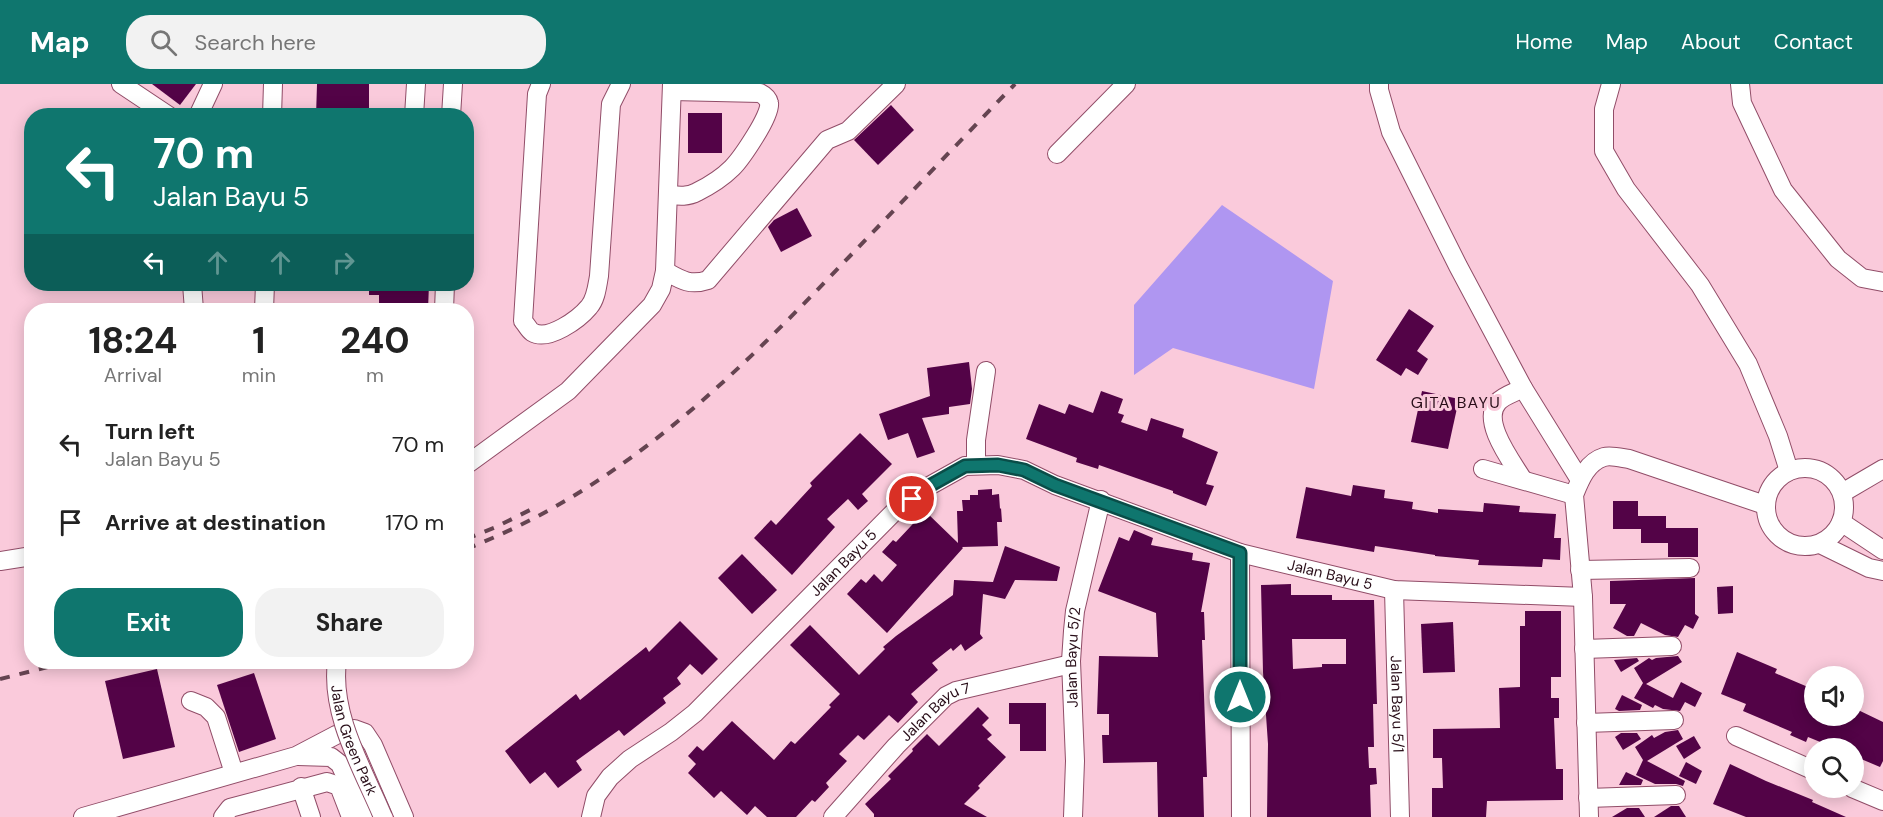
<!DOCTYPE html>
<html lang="en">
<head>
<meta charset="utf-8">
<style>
	body { margin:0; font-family:"DM Sans",sans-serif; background:#f2f2f2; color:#222; height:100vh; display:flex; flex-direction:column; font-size:22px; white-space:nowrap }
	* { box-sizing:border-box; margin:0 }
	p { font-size:20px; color:#767676 }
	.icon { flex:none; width:33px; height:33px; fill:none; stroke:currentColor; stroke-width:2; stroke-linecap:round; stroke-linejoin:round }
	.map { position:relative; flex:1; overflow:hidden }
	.details { position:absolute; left:24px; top:219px; width:450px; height:366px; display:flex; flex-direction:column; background:#fff; border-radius:24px; box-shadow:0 3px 15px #0003 }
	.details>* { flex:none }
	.top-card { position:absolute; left:24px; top:24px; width:450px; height:183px; border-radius:24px; box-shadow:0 3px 15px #0003; background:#0f766e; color:#fff; overflow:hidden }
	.tools { position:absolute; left:1804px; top:582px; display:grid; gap:12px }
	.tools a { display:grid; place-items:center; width:60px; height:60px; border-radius:50%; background:#fff; box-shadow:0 3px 15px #0003; font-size:30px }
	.pin { position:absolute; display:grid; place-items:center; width:51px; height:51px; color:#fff; margin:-26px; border:3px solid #fff; border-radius:50%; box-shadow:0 2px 6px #0007 }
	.me { position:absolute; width:66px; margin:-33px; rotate:0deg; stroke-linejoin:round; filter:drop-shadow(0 0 4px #0008) }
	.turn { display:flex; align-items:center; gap:21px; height:126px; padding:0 30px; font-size:27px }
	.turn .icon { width:78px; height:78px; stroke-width:2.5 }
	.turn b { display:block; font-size:42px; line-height:51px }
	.lanes { display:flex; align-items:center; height:57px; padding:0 30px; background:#0003; justify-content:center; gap:30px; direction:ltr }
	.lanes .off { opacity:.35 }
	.eta { display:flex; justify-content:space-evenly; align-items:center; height:102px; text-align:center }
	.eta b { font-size:36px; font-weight:700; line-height:42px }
	.button { display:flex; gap:12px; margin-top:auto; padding:12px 30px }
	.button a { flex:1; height:69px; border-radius:24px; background:#0f766e; color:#fff; font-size:24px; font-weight:700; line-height:69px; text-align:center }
	.button a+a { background:#f2f2f2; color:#222 }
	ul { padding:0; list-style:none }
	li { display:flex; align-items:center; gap:18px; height:78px; padding:0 30px }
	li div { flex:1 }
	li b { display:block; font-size:22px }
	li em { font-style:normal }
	header { display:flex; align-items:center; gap:36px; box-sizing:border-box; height:84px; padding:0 30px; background:#0f766e; color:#fff }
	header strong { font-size:28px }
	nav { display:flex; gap:33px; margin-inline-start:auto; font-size:21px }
	.search { width:420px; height:54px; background:#f2f2f2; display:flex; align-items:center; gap:15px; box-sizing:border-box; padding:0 21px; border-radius:24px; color:#767676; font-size:22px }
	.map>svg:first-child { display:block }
</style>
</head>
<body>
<header>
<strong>Map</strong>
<div class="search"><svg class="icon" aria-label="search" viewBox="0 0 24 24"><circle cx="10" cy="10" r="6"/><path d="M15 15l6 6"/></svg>Search here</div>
<nav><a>Home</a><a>Map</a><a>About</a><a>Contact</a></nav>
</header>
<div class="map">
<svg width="1883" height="733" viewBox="0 0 1883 733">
	<rect width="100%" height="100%" fill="#facadb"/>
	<polygon fill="#af96f1" points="1222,121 1333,197 1314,305 1173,264 1134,291 1134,221"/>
	<g fill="#530347" fill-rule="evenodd">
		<polygon points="152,0 196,0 180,21"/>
		<polygon points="317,0 369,0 369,32 316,32"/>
		<polygon points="891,21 914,46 878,81 854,56"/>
		<rect x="688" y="29" width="34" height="40"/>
		<polygon points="797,124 812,152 781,168 768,143 774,136"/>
		<polygon points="369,200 429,200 428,226 379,226 379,211 369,211"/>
		<polygon points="1409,225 1434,242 1417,267 1428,275 1418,291 1406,284 1401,292 1376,276"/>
		<polygon points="969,278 972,305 970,320 949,323 949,330 922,334 935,368 917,374 908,349 888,356 879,330 930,312 927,284"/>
		<polygon points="1101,307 1123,315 1118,329 1124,331 1121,338 1147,347 1151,334 1184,345 1182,353 1218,368 1206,400 1214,402 1206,422 1173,409 1173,407 1099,381 1098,385 1076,378 1077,374 1026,355 1039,320 1065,330 1069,320 1093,329"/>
		<polygon points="1422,307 1459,315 1448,365 1411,358"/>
		<polygon points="860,349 892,380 862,410 868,417 858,426 848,415 827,435 835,443 792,491 754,454 771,436 776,441 812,402 810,399"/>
		<polygon points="1353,401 1385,406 1384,414 1413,418 1412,425 1438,429 1438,425 1483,428 1484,419 1520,422 1519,428 1556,430 1554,454 1561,454 1560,476 1543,475 1542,483 1478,481 1479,476 1435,472 1435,471 1375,462 1374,468 1296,454 1306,403 1351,412"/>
		<polygon points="992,405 992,411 999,410 1000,425 1001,424 1002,438 997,438 998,462 962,463 963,464 887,549 847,510 861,495 866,499 874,490 882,498 897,481 882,468 893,456 896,458 925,427 958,459 957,427 963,427 962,416 970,416 970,411 978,411 978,406"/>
		<polygon points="1613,417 1638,417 1638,432 1666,432 1666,444 1698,444 1698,473 1668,473 1668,459 1641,459 1641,445 1613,445"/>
		<polygon points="1134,446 1153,454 1151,461 1193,469 1192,476 1210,479 1201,528 1204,528 1205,556 1202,556 1207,693 1203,693 1204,733 1158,733 1157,678 1103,679 1102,651 1109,651 1109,630 1097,630 1099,572 1158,573 1156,529 1098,507 1119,453 1129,457"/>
		<polygon points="1005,462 1060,483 1057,497 1015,496 1005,515 983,510 980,550 983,554 965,567 961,560 953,567 951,564 932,579 938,586 911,610 918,618 898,639 889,631 864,656 858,651 839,670 847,677 826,699 829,703 815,718 812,716 796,733 767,733 755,722 747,731 721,707 714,714 688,689 696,680 688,672 697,662 703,667 732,637 774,676 791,657 795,660 831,623 829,621 840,610 790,561 810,541 859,591 885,565 883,563 896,552 953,511 954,496 993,498"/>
		<polygon points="742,470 777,506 752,530 718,494"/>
		<polygon points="1695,494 1695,530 1699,533 1693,545 1685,541 1678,553 1665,551 1641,539 1634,552 1627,552 1613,544 1626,520 1610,520 1610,497"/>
		<path d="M1291,500V511H1332V516H1374L1377,620H1373L1374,663H1368L1369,684H1376L1377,700L1370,701L1371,733H1267L1268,660L1263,588L1261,501ZM1292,555H1346V580H1322V583L1293,585Z"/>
		<polygon points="1733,502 1733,529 1718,530 1717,503"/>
		<polygon points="1525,527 1561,527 1561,593 1551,593 1551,614 1559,614 1559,634 1554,634 1556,685 1563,685 1563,716 1487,717 1486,733 1432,733 1432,704 1443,704 1442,674 1433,674 1433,645 1500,644 1499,604 1520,603 1520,542 1525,542"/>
		<polygon points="680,537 718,575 702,591 690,580 677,594 681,600 663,614 666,619 624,652 619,646 576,677 582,686 558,704 545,688 530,700 505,667 576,610 580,616 646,563 649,568"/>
		<polygon points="1453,538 1455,588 1423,589 1421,540"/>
		<polygon points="1737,568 1777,585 1775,589 1815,606 1815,632 1854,632 1856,625 1883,638 1883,677 1880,683 1854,672 1854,664 1835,664 1808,653 1806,658 1790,651 1792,648 1743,627 1746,620 1721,610"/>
		<polygon points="1678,572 1682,578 1646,600 1673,614 1681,598 1702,609 1695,623 1685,618 1680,627 1663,625 1655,621 1653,624 1634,614 1643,599 1634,584 1649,574 1652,576 1656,574"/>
		<polygon points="1637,574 1639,577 1621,588 1614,576"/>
		<polygon points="157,585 175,663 123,675 105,597"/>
		<polygon points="254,589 276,655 239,668 217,601"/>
		<polygon points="1622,611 1642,621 1640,626 1619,627 1615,625"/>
		<polygon points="1009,619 1046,619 1046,667 1020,667 1020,640 1009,640"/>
		<polygon points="978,623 989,634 982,641 992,651 987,655 1006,673 978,702 980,704 964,720 987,733 874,733 874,730 865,720 891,695 888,692 913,667 912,665 927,650 939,662"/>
		<polygon points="1678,646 1683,655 1647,677 1685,697 1683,702 1676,700 1655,700 1636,691 1643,676 1635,663 1652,651 1654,654 1665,648"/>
		<polygon points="1621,649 1637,649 1641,655 1623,666 1615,653"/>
		<polygon points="1694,652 1701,664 1684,675 1676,662"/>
		<polygon points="1686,678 1702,687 1696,700 1679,692"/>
		<polygon points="1730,680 1766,697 1813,716 1812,718 1846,733 1746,733 1713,720"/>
		<polygon points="1626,688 1643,696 1641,701 1619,701"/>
		<polygon points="1671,722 1679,722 1686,733 1654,733"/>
		<polygon points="1627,724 1639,724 1645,733 1612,733"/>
	</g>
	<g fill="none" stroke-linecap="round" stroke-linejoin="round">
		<defs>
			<g id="minor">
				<polyline points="121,0 169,32"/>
				<path d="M541,0L537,10L523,237C526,240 529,246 532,248C548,258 579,235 589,223C596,215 597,203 599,192L611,20L621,0"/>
				<polyline points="1379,0 1379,6 1391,48 1458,182 1523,304 1580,396"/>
				<polyline points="1611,0 1604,25 1604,67 1626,105 1700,201 1748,280 1778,352 1789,387"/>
				<polyline points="1740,0 1742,19 1783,106 1838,175 1862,194 1883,198"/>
				<polyline points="198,32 213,0"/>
				<polyline points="272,32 273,0"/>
				<polyline points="414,32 416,0"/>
				<polyline points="451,32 453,0"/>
				<polyline points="1057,70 1126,0"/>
				<path d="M669,111C679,112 688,113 697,108C709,102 722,94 732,84C741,75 772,30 769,19C768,14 764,11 760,9L672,7"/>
				<polyline points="665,187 672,0"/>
				<polyline points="192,200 194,226"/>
				<polyline points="264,226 265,200"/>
				<polyline points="444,226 445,200"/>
				<path d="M1523,304C1516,308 1503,312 1498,318C1480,337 1513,379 1523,396"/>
				<path d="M469,379L568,307L652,221L661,205L665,187C681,196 690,202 708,196L827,56L848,47L896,0"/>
				<polyline points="976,381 976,356 986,287"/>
				<circle cx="1805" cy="423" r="39"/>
				<polyline points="1483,385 1574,411"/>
				<polyline points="1842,409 1883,385"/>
				<polyline points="1841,438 1883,466"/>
				<polyline points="1820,460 1869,484 1883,487"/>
				<polyline points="1240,469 1241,733"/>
				<polyline points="0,477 32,472"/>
				<polyline points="1580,486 1690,484"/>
				<path id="s1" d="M1394,506L1400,733"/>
				<polyline points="1584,565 1672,562"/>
				<polyline points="191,617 206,623 216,633 234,689"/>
				<polyline points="1586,639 1674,636"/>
				<polyline points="1736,652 1815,687"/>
				<polyline points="298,672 331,673 340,680 364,733"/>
				<polyline points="301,703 311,733"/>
				<polyline points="1852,704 1883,717"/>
				<polyline points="1588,714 1676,711"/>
				<polyline points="83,733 296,672 336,651 354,645 365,649 373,661 404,733"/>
				<polyline points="223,733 230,724 327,698 339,702 351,733"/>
				<path id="s2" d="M591,733L596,712L610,693L630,675L671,648L695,629L893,429L931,401L965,382L998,381L1024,386L1055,401L1240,469L1394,506L1583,513"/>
				<path id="s3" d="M833,733L896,662L946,612L956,607L1071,580"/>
				<path id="s4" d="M1073,733L1075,677L1071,577L1073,547L1075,527L1101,416"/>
				<path d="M1589,733L1583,513L1574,411C1580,396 1587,378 1604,373C1611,371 1622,374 1629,375L1765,421"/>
			</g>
		</defs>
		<use href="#minor" stroke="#914d68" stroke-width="20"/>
		<use href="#minor" stroke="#fff" stroke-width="18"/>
		<g stroke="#654451" stroke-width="4" stroke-dasharray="10 10" stroke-linecap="butt">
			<polyline points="466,455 496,443 538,422"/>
			<path d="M466,465C623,404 735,292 849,173C904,116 959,58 1015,0"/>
			<polyline points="0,595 68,578"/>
		</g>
		<defs>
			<g id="minor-bridge">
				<path id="s5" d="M337,578C330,631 363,685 383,733"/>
			</g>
		</defs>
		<use href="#minor-bridge" stroke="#914d68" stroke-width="20" stroke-linecap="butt"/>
		<use href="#minor-bridge" stroke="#fff" stroke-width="18"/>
	</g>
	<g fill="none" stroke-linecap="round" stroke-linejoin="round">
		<defs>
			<polyline id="route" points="912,415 931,401 965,382 998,381 1024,386 1055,401 1240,469 1240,613"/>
		</defs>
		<use href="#route" stroke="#0a4d48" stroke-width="15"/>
		<use href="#route" stroke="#0f766e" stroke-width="10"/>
	</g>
	<g text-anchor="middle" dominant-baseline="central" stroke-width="6" stroke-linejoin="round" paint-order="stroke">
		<g font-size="15" fill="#280d18" stroke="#facadb">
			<text stroke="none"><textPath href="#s2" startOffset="363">Jalan Bayu 5</textPath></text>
			<text stroke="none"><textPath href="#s2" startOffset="903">Jalan Bayu 5</textPath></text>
			<text stroke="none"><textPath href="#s4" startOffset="160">Jalan Bayu 5/2</textPath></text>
			<text stroke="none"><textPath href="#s1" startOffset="114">Jalan Bayu 5/1</textPath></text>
			<text stroke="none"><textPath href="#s3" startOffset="148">Jalan Bayu 7</textPath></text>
			<text stroke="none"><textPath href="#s5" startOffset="81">Jalan Green Park</textPath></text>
		</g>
		<g font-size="16" letter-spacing="1.5" fill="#280d18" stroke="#facadb">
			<text x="1456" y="318">GITA BAYU</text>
		</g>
	</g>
</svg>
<div class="tools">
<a><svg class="icon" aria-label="sound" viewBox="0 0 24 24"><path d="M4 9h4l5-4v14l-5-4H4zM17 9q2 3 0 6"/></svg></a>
<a><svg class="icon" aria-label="search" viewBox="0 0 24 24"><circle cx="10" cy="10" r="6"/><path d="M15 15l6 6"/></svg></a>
</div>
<div class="pin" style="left:912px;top:415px;background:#d93025"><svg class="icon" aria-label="arrive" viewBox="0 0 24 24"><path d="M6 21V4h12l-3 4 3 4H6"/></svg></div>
<svg class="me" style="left:1240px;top:613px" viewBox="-20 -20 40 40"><circle r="17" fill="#0f766e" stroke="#fff" stroke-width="3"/><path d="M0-11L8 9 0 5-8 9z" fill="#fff"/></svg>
<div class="top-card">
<div class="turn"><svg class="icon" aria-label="left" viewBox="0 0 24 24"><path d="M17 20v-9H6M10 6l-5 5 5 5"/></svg><div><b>70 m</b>Jalan Bayu 5</div></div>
<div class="lanes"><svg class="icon" aria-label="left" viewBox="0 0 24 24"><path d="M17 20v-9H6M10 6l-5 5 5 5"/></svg><svg class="icon off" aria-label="ahead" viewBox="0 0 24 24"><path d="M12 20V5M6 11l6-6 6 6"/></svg><svg class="icon off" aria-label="ahead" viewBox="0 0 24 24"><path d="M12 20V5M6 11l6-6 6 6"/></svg><svg class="icon off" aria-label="right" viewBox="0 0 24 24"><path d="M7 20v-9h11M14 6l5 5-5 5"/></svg></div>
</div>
<section class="details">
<div class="eta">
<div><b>18:24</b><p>Arrival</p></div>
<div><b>1</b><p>min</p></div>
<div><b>240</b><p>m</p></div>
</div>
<ul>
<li><svg class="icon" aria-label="left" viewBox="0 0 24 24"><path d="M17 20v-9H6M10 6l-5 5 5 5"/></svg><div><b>Turn left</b><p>Jalan Bayu 5</p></div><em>70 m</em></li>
<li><svg class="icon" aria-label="arrive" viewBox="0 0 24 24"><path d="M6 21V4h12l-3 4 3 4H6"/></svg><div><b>Arrive at destination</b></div><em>170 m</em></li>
</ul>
<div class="button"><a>Exit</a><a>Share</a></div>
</section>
</div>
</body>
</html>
